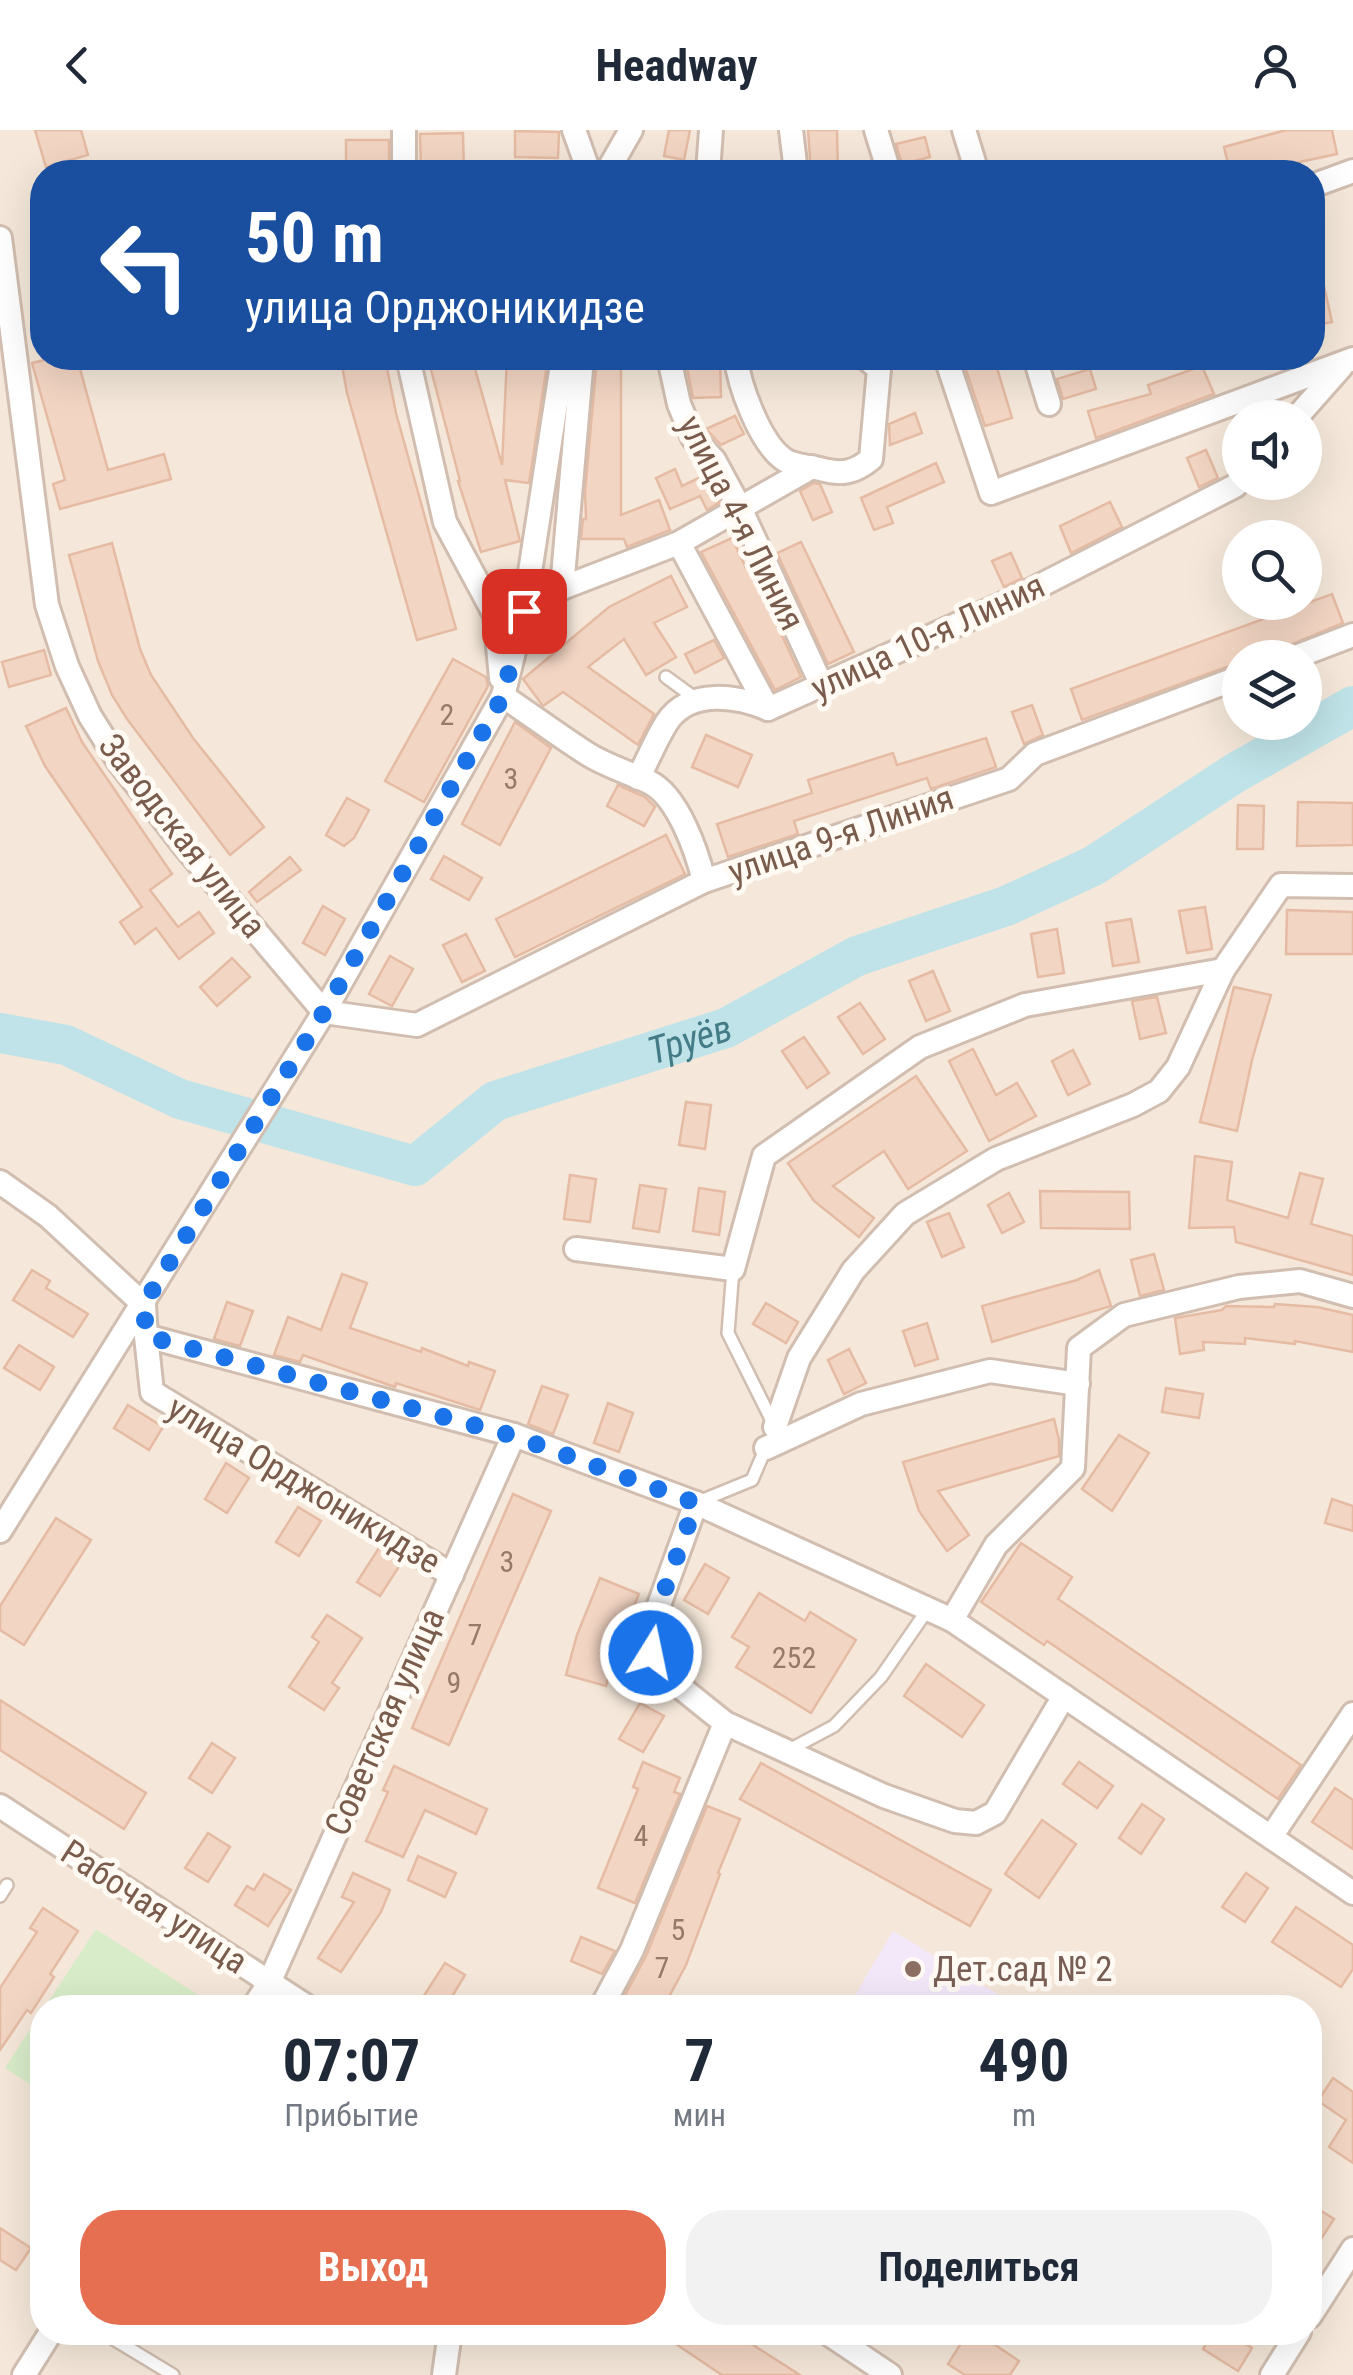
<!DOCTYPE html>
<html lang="ru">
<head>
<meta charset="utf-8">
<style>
	body { margin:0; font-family:"Roboto Condensed",sans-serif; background:#f2f2f3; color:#1f2937; height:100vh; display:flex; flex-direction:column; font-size:38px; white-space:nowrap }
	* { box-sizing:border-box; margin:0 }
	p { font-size:32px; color:#747a83 }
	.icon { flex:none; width:55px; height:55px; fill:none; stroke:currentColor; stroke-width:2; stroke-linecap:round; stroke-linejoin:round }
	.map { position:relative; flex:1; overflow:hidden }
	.drawer { position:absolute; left:30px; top:1865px; width:1292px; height:350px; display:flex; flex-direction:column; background:#fff; border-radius:40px; box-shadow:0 10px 40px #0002 }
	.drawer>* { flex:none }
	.guide { position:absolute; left:30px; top:30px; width:1295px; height:210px; border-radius:40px; box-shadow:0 10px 40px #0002; background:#1a4fa0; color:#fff; overflow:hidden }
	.buttons { position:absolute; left:1222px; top:270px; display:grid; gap:20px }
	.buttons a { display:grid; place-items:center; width:100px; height:100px; border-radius:50%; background:#fff; box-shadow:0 10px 40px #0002; font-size:50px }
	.pin { position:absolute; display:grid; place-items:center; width:85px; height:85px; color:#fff; margin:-42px; border-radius:20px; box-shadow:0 5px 15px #0006 }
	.me { position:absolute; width:110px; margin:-55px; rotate:10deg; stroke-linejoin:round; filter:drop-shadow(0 0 8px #0008) }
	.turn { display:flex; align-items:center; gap:35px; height:210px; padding:0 50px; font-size:45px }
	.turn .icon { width:130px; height:130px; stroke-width:2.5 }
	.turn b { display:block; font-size:70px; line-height:85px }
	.eta { display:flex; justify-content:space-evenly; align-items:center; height:170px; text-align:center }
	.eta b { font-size:60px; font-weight:700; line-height:70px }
	.action { display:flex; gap:20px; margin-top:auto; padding:20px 50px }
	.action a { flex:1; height:115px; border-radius:40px; background:#e76f51; color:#fff; font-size:40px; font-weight:700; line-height:115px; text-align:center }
	.action a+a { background:#f2f2f3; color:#1f2937 }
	header { display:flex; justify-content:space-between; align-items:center; height:130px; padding:0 50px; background:#fff; font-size:45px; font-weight:700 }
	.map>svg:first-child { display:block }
</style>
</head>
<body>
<header><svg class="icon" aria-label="back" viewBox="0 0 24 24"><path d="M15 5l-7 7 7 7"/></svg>Headway<svg class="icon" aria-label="person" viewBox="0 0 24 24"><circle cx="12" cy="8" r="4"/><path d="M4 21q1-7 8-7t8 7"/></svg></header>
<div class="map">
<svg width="1353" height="2245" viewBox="0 0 1353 2245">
	<rect width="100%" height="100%" fill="#fdf6ec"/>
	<path fill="#f5e8da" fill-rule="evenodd" d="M0,0H1353V2245H0ZM42,42H1312V228H42ZM1240,288H1305V352H1240ZM1240,408H1305V472H1240ZM1240,528H1305V592H1240ZM42,1878H1310V2202H42Z"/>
	<polygon fill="#f3e8fa" points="893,1801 1019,1877 848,1877"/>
	<g fill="#d8ecc9">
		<polygon points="96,1799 198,1865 190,1877 45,1877"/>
		<polygon points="42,1881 42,1962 5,1938"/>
	</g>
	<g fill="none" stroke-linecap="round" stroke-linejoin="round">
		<path stroke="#bfe3e8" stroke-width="40" id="s1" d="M0,903L66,915L180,969L415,1036L495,971L726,898L857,826L1006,776L1093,736L1235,643L1353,576"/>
	</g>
	<g fill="#f3d5c3" stroke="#e6bba3" stroke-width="2.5">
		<polygon points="35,0 81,0 88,25 46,37"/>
		<polygon points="669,0 690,0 684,30 664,26"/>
		<polygon points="808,0 837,0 838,42 811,42"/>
		<polygon points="1286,0 1332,0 1337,24 1253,42 1230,42 1224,17"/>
		<polygon points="515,1 559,2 558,28 515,27"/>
		<polygon points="463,3 464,42 421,42 420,4"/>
		<polygon points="925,7 930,27 902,34 896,14"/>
		<polygon points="346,10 389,10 389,35 346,36"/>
		<polygon points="1320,138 1332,192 1312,196 1312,139"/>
		<polygon points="53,228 77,228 108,340 164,324 171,349 60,379 53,354 65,350 32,233"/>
		<polygon points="358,228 385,228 396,283 456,499 417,510 347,263 341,230"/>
		<polygon points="428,228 472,228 502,335 507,228 548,228 529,353 505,350 520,411 481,422 458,351 460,351"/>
		<polygon points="597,228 621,228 621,385 659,370 670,400 627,417 624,409 581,409 583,389 586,389 585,362"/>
		<polygon points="685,228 720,228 721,267 693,268"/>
		<polygon points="994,228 1012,288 985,296 965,237"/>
		<polygon points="1202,236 1214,264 1096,308 1088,281 1151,264 1148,255"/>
		<polygon points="1090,239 1096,259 1063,269 1057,249"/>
		<polygon points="915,283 922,303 890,315 889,294"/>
		<polygon points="735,286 744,304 721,315 706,299"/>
		<polygon points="1206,320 1218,348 1199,357 1187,328"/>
		<polygon points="936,333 944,352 887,377 893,393 874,400 861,368"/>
		<polygon points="675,339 682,356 705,345 720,372 707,380 700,366 670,379 656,348"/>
		<polygon points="814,353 820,354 832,382 813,390 800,361"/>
		<polygon points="1110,372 1122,397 1071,423 1060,396"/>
		<polygon points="732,408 746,438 750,436 801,547 775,560 701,422"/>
		<polygon points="801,412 854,522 828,534 777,423"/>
		<polygon points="112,413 140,519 151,545 193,608 264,697 230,725 127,589 112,565 98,531 69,425"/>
		<polygon points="1011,423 1022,448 1004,457 992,431"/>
		<polygon points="671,446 687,477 654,493 676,527 646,545 624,509 588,537 654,584 638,615 563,562 543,576 523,549 609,477"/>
		<polygon points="1332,464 1343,493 1261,527 1240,528 1240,532 1082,590 1071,559"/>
		<polygon points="714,510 724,528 695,543 685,524"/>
		<polygon points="44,520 51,545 9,557 2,532"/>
		<polygon points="453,529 486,547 488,556 424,672 385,651"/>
		<polygon points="1032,575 1043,605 1024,614 1012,582"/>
		<polygon points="66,578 82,612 172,744 150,760 178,797 199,782 214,803 179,829 156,798 135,814 120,792 142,777 45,636 26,596"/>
		<polygon points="515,592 551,618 500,715 462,694"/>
		<polygon points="706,605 752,625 738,657 692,637"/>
		<polygon points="986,608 996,637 931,659 927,648 794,691 798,704 728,727 717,694 812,663 808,650 893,623 897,635"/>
		<polygon points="618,655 645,667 655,677 644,696 607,676"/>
		<polygon points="347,668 369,680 354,708 344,716 326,705"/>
		<polygon points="1298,672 1353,673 1353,715 1297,716"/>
		<polygon points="1238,675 1264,676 1263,719 1237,719"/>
		<polygon points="666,705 685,744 515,827 496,789"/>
		<polygon points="444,726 482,748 469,770 431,749"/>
		<polygon points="290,727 301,740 257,772 249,762"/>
		<polygon points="323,776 345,789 325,825 303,813"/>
		<polygon points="1205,777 1212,819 1187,823 1179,781"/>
		<polygon points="1287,780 1353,782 1353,824 1286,824"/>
		<polygon points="1131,789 1139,832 1113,836 1106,793"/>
		<polygon points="1057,799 1064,843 1038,847 1031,804"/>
		<polygon points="466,804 485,841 462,852 443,815"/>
		<polygon points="390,826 413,839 392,876 369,864"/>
		<polygon points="232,828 250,847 217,876 200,857"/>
		<polygon points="933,841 950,881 926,891 909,851"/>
		<polygon points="1234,857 1271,865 1252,930 1237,1001 1200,992"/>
		<polygon points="1157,867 1166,903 1140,909 1132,871"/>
		<polygon points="860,873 885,909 863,924 838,887"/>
		<polygon points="804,907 829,943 807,958 782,921"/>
		<polygon points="973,919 996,965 1017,953 1036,986 989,1011 949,931"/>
		<polygon points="1073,920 1090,954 1068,965 1052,931"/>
		<polygon points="916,946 967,1021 908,1059 884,1021 833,1056 874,1088 859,1107 814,1071 788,1033"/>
		<polygon points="686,972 711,975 705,1019 679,1015"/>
		<polygon points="1195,1026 1232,1032 1227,1070 1288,1088 1300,1043 1323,1049 1311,1094 1353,1106 1353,1145 1236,1112 1234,1097 1189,1098"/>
		<polygon points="570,1045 596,1049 590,1092 564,1089"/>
		<polygon points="640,1055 666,1059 659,1102 633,1098"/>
		<polygon points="699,1058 725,1062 719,1105 693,1101"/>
		<polygon points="1040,1061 1129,1062 1130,1099 1041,1098"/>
		<polygon points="1009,1063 1024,1092 1002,1103 988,1075"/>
		<polygon points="949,1083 964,1117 942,1127 927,1092"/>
		<polygon points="1154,1124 1164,1160 1140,1166 1131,1130"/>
		<polygon points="32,1140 50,1151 46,1158 88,1184 73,1207 13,1170"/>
		<polygon points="1099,1140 1111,1176 992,1212 982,1176 1077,1150"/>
		<polygon points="342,1144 367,1153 350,1198 421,1222 422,1218 468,1236 469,1232 495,1241 480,1280 396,1253 395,1257 303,1225 300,1232 274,1225 288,1187 321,1200"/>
		<polygon points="227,1172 253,1181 240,1216 214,1209"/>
		<polygon points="766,1173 798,1192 786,1213 753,1194"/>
		<polygon points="1275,1174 1317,1177 1353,1185 1353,1222 1295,1211 1295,1214 1245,1208 1245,1214 1203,1212 1204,1220 1180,1224 1175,1188 1222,1180 1226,1176 1274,1177"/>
		<polygon points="927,1193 938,1229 915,1236 903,1201"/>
		<polygon points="19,1215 54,1237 40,1260 4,1238"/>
		<polygon points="849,1219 866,1253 844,1264 828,1230"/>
		<polygon points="542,1256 568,1265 553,1304 528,1294"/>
		<polygon points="1166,1258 1203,1264 1199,1288 1162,1282"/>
		<polygon points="608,1273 633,1283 619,1322 594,1313"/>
		<polygon points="128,1275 163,1297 149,1320 114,1298"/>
		<polygon points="1054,1289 1059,1310 1059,1326 938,1361 969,1405 947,1421 919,1381 903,1332"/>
		<polygon points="1119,1305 1149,1323 1112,1381 1082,1359"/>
		<polygon points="226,1333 249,1348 227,1383 205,1369"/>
		<polygon points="513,1364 551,1381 449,1615 412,1598"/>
		<polygon points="1332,1369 1353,1376 1353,1401 1325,1393"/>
		<polygon points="298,1377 321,1391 299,1426 276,1412"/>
		<polygon points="56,1388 91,1410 24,1515 0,1500 0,1476"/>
		<polygon points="1021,1413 1072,1447 1058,1469 1301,1635 1278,1669 1047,1511 1044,1515 981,1472"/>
		<polygon points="379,1418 402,1432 380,1466 357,1452"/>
		<polygon points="705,1434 729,1448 708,1484 684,1470"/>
		<polygon points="600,1448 639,1464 617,1517 606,1556 566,1545 577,1505"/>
		<polygon points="759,1463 805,1491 810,1482 856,1510 811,1583 736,1537 749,1517 732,1507"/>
		<polygon points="327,1485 362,1508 332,1553 339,1558 324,1580 289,1557 319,1512 312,1507"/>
		<polygon points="926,1534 984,1575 962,1607 904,1566"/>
		<polygon points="0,1570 146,1663 124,1699 0,1620"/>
		<polygon points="640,1573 664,1586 643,1622 619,1609"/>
		<polygon points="212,1613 235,1628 212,1663 189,1648"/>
		<polygon points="643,1632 680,1648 674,1662 680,1664 635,1773 598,1758 638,1659 633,1657"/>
		<polygon points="1079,1632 1113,1656 1097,1678 1063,1654"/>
		<polygon points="761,1633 991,1760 970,1796 740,1669"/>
		<polygon points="394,1636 487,1679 476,1704 425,1680 403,1727 366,1711 388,1662 383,1660"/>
		<polygon points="1335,1658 1353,1670 1353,1719 1312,1692"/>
		<polygon points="1142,1674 1164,1689 1141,1724 1119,1708"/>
		<polygon points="707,1676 740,1689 718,1743 720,1744 686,1835 663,1878 618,1878 646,1826"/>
		<polygon points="1042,1690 1076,1714 1039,1768 1005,1744"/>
		<polygon points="208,1703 230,1717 208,1752 185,1738"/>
		<polygon points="418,1726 456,1743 445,1767 408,1750"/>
		<polygon points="353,1743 390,1760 381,1782 341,1842 318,1828 354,1772 342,1767"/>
		<polygon points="1246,1743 1268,1758 1245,1792 1222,1777"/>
		<polygon points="264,1744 291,1760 268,1796 235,1775 247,1756 254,1760"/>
		<polygon points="1296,1777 1353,1815 1353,1839 1341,1857 1272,1812"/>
		<polygon points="43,1778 78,1801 50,1844 54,1847 31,1883 27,1880 0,1920 0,1858 37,1802 30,1798"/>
		<polygon points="581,1807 615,1821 602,1844 571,1831"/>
		<polygon points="445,1833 465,1845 453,1865 472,1878 416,1878"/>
		<polygon points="1333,1948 1353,1962 1353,2033 1329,2017 1346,1990 1318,1971"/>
		<polygon points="1310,2074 1334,2089 1310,2126"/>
		<polygon points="0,2098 31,2118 16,2140 0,2130"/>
		<polygon points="658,2202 733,2202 800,2245 722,2245"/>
		<polygon points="968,2202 976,2202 1019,2231 1010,2245 965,2245 948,2234"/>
		<polygon points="1213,2202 1227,2202 1252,2218 1238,2241 1203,2219"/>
	</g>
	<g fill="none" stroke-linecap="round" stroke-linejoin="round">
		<defs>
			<g id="lane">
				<polyline points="666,547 699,571"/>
				<polyline points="733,1139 728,1203 773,1293"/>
				<polyline points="698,1372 752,1350 767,1315"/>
				<polyline points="787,1621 834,1596 881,1547 928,1479"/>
				<polyline points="0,1766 7,1755"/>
				<polyline points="102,2202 173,2245"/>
			</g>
			<g id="street">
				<polyline points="404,0 404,42"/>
				<polyline points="574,0 589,42"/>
				<polyline points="791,0 796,42"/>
				<polyline points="876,0 889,42"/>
				<polyline points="964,0 977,42"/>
				<polyline points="607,42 631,0"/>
				<polyline points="708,42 711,0"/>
				<polyline points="1312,56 1353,41"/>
				<polyline points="0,108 47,475 67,536 90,586 119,632 184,716 324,882 417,895 704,751"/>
				<polyline points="408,228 445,392 495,485 501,548"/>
				<polyline points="669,228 679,274 693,308 714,330 741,380 822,556"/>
				<path d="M736,228C739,255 759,310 782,328C790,335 809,337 820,339C842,345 854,343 871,329L879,239L866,228"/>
				<polyline points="946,228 991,363 1353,229"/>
				<polyline points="1035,228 1049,274"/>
				<polyline points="1296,288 1341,237"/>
				<polyline points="679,413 768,579"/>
				<polyline points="562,458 582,228"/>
				<polyline points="524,481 563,228"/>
				<polyline points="1293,528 1353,505"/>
				<path d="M503,566C531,585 558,605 586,623C606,636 628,642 649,652C678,666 697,722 704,751L1009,649L1035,624L1240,547"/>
				<path d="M638,648C648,630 656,609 667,592C690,558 738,566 768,579L1014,469L1235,356L1240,351"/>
				<polyline points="0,1052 48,1086 144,1175 146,1206 514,1305 696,1373 952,1490 1353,1763"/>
				<polyline points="576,1119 733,1139 764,1026 920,917 1025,875 1223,840 1281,755 1353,756"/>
				<polyline points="146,1206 152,1262 452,1445"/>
				<polyline points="775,1297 799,1228 853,1141 905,1084 996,1029 1133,975 1159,961 1178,937 1223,840"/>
				<polyline points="766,1318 861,1274 990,1241 1078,1254"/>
				<polyline points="696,1373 651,1497 651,1523 669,1548 725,1593 884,1666 955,1691 976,1693 995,1683 1064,1566"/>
				<polyline points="0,1401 324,882 503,566 524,481 562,458 679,413 812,337"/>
				<polyline points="952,1490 996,1415 1073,1338 1079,1218 1124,1185 1239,1157 1300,1151 1353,1166"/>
				<polyline points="0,1676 309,1878"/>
				<polyline points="1271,1707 1353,1584"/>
				<polyline points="253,1878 269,1853 514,1305"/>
				<polyline points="601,1878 632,1820 725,1593"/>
				<polyline points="1310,2186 1353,2119"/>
				<polyline points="826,2202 890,2245"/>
				<polyline points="24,2245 51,2202"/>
				<polyline points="444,2245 450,2202"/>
				<polyline points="1272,2245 1299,2202"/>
			</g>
		</defs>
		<use href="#lane" stroke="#d1beb0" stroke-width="16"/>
		<use href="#street" stroke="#d1beb0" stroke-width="28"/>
		<use href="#lane" stroke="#fff" stroke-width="11"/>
		<use href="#street" stroke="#fff" stroke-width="22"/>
	</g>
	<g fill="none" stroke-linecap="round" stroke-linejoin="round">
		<polyline stroke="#1a73e8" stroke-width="18" stroke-dasharray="0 32.4" points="524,481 503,566 324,882 144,1174 146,1206 514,1306 696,1373 651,1498 651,1523"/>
	</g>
	<circle fill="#8d6e63" stroke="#fffaf3" stroke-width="4" cx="913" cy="1839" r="10"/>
	<g text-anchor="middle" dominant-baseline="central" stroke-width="10" stroke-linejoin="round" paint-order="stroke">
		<g font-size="30" fill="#987a6a">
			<text x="447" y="584">2</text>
			<text x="511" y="648">3</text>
			<text x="507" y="1431">3</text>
			<text x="475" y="1504">7</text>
			<text x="794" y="1527">252</text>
			<text x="454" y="1552">9</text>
			<text x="641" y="1705">4</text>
			<text x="678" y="1799">5</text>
			<text x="662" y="1837">7</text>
		</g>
		<g font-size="35" fill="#7a5c4d" stroke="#fffaf3">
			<text transform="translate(741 393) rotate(63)">улица 4-я Линия</text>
			<text transform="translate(928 507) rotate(-25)">улица 10-я Линия</text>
			<text transform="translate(841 705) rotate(-19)">улица 9-я Линия</text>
			<text transform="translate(182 706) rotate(52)">Заводская улица</text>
			<text transform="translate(304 1355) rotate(31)">улица Орджоникидзе</text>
			<text transform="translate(385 1592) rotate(-66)">Советская улица</text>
			<text transform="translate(154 1777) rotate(33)">Рабочая улица</text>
		</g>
		<g font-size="35" fill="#785e54" stroke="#fffaf3" text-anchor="start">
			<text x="933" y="1839">Дет.сад № 2</text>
		</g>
		<g font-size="38" font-style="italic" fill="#437c86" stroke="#fffaf3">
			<text stroke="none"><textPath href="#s1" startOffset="745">Труёв</textPath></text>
		</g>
	</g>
</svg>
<div class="buttons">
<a><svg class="icon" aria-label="sound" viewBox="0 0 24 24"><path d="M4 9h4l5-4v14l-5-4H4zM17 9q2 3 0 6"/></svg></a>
<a><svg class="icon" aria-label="search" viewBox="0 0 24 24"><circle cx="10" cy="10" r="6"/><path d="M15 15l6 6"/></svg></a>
<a><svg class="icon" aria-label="layers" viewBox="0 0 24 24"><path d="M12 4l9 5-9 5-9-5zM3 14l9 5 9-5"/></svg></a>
</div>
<div class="pin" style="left:524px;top:481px;background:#d93025"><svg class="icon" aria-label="arrive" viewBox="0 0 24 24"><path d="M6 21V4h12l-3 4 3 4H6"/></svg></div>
<svg class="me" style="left:651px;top:1523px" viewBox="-20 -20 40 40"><circle r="17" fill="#1a73e8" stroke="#fff" stroke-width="3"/><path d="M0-11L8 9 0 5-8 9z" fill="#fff"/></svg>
<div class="guide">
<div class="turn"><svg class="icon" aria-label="left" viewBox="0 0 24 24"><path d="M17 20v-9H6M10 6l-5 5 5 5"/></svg><div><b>50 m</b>улица Орджоникидзе</div></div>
</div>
<section class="drawer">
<div class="eta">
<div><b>07:07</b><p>Прибытие</p></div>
<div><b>7</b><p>мин</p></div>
<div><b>490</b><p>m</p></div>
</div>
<div class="action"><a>Выход</a><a>Поделиться</a></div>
</section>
</div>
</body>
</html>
